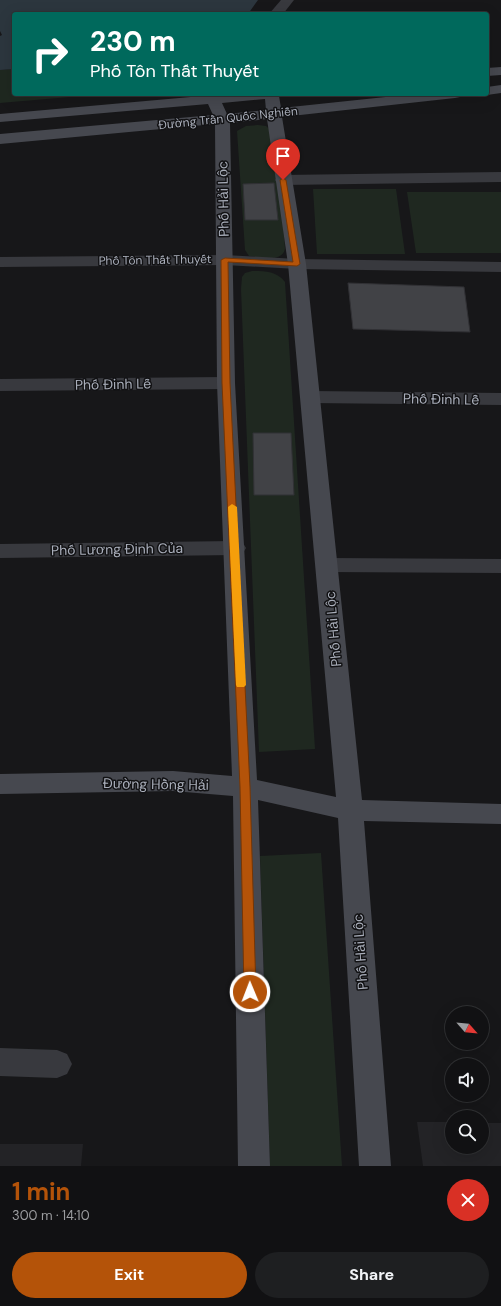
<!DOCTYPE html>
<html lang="en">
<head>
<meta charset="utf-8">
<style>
	body { margin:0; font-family:"DM Sans",sans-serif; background:#1e1f21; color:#f1f3f6; height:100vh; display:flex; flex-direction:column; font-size:15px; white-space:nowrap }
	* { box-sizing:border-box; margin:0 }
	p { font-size:13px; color:#9c9da0 }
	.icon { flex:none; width:22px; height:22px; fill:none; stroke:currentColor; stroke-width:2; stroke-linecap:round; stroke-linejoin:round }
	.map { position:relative; height:1166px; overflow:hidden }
	.sheet { display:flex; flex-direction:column; background:#111113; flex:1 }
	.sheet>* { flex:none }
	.guide { position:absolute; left:12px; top:12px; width:477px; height:84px; border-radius:4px; box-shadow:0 4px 16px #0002,0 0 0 1px #303133; background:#00695c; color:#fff; overflow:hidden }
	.needle { width:26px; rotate:117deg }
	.buttons { position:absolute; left:445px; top:1006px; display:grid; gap:8px }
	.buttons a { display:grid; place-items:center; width:44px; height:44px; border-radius:50%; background:#111113; box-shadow:0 4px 16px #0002,0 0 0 1px #303133; font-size:20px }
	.pin { position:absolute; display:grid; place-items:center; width:34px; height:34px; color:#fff; margin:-41px -17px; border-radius:50% 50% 50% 0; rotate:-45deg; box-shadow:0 0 4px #0007 }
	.pin .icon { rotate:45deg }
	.me { position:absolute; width:44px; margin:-22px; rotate:359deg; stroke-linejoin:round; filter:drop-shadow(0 0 3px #0008) }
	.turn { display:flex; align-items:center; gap:14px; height:84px; padding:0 12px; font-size:18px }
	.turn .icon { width:52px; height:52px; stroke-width:2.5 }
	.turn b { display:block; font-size:28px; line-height:34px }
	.round { display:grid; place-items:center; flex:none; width:42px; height:42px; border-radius:21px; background:#1e1f21 }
	.overview { display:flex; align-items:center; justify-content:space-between; height:68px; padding:0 12px }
	h1 { font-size:24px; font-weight:700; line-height:30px; color:#b45309 }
	.cta { display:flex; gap:8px; margin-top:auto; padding:8px 12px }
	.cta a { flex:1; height:46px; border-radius:24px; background:#b45309; color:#fff; font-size:16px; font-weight:700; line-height:46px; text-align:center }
	.cta a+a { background:#1e1f21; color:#f1f3f6 }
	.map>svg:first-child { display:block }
</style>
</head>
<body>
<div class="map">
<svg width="501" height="1166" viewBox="0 0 501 1166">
	<rect width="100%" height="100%" fill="#171719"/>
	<g fill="#232326">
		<polygon points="417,1122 452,1122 452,1147 482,1147 482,1123 501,1123 501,1166 423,1166"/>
		<polygon points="0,1144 83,1144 81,1166 0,1166"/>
	</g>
	<g fill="#1f2820">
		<polygon points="14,69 14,94 105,94 0,103 0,70"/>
		<path d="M258,125L266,126L276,135L285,249C282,263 259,257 249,256L245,250L237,131L246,126Z"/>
		<polygon points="313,189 396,189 405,254 317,254"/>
		<polygon points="407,192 501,192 501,253 416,253"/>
		<path d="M252,271C264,271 277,271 285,282L315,749L259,752L241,289L242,277L245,273Z"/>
		<polygon points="321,853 342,1166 270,1166 260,856"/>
	</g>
	<polygon fill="#2c363e" points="0,0 258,0 248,14 14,14 14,69 0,70 0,36 2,35 0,31"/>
	<g fill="#414246" stroke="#313135">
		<polygon points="274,183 278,220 245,220 243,184"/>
		<polygon points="348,283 464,287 470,332 353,329"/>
		<polygon points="253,433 291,433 294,495 254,495"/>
	</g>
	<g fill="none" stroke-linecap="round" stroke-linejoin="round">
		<g fill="#38393e" fill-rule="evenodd">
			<polygon points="281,0 294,0 283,14 269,14"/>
			<polygon points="501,172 501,182 283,185 277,183 275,180 277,177 283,175"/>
			<polygon points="225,255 297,259 501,262 501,272 297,269 225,265 0,267 0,257"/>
			<polygon points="226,377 233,379 235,383 233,387 226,389 0,391 0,379"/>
			<polygon points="310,391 501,393 501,405 310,403 303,401 300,397 303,393"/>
			<polygon points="235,541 243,543 246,548 243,553 235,555 0,558 0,544"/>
			<polygon points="327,558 501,559 501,573 327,572 319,570 316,565 319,560"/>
			<polygon points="0,1048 57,1050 67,1054 72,1064 67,1074 57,1078 0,1076"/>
		</g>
		<g fill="#46484f" fill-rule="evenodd">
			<polygon points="501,67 501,75 487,76 487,68"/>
			<polygon points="501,85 501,93 487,95 482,94 487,94 487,87"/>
			<path d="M280,94L279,96L281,108L414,94H462L460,97L455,98L282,117L306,264L362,800L501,804V824L364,821L391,1166H359L338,818L258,800L270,1166H238L233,796L173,791L0,794V774L173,771L232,776L217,383L215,124L0,144V134L213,115L208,104L0,122V114L213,95ZM265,99L266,110L227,114L222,103ZM267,119L288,264L336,797L257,780L235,383L230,123Z"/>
		</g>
	</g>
	<polygon fill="#b45309" stroke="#753606" points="283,178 286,180 300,264 297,266 228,262 230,383 250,787 256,992 254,996 250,998 246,996 244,992 240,787 222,383 221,260 225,258 293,262 280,180"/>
	<polygon fill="#f59e0b" points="232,504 237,507 246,685 244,687 237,687 236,685 228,507"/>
	<g text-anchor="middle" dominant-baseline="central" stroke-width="3" stroke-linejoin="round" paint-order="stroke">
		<g font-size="12" fill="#a9aeba" stroke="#121214">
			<text transform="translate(228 118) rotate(-6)">Đường Trần Quốc Nghiễn</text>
			<text transform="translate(155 260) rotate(-1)">Phố Tôn Thất Thuyết</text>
		</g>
		<g font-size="14" fill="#a9aeba" stroke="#121214">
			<text transform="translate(223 199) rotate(-91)">Phố Hải Lộc</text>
			<text transform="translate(113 384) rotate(-1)">Phố Đinh Lễ</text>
			<text transform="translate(441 399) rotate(1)">Phố Đinh Lễ</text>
			<text transform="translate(117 549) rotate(-1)">Phố Lương Định Của</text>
			<text transform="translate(333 629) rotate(-95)">Phố Hải Lộc</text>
			<text transform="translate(156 784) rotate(1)">Đường Hồng Hải</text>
			<text transform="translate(360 952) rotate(-94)">Phố Hải Lộc</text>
		</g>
	</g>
</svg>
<div class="buttons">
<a><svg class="needle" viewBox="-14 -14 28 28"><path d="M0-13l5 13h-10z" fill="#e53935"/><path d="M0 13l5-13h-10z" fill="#9c9da0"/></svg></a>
<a><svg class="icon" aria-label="sound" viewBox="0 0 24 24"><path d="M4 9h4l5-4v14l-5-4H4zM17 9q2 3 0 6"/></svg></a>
<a><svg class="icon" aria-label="search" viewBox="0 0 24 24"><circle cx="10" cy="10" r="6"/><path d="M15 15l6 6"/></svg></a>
</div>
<div class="pin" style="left:283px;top:180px;background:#d93025"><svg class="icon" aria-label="arrive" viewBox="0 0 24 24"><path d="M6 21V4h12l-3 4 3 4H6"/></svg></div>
<svg class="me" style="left:250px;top:992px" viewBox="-20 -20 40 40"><circle r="17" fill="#b45309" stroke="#fff" stroke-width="3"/><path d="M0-11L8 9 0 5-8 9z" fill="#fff"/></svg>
<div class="guide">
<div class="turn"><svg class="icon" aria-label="right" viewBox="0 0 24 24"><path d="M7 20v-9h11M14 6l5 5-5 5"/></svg><div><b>230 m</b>Phố Tôn Thất Thuyết</div></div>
</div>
</div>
<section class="sheet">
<div class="overview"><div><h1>1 min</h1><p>300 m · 14:10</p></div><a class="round" style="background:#d93025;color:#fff"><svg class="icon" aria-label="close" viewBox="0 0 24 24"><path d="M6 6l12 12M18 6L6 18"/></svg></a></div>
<div class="cta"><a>Exit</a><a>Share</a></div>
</section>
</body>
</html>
